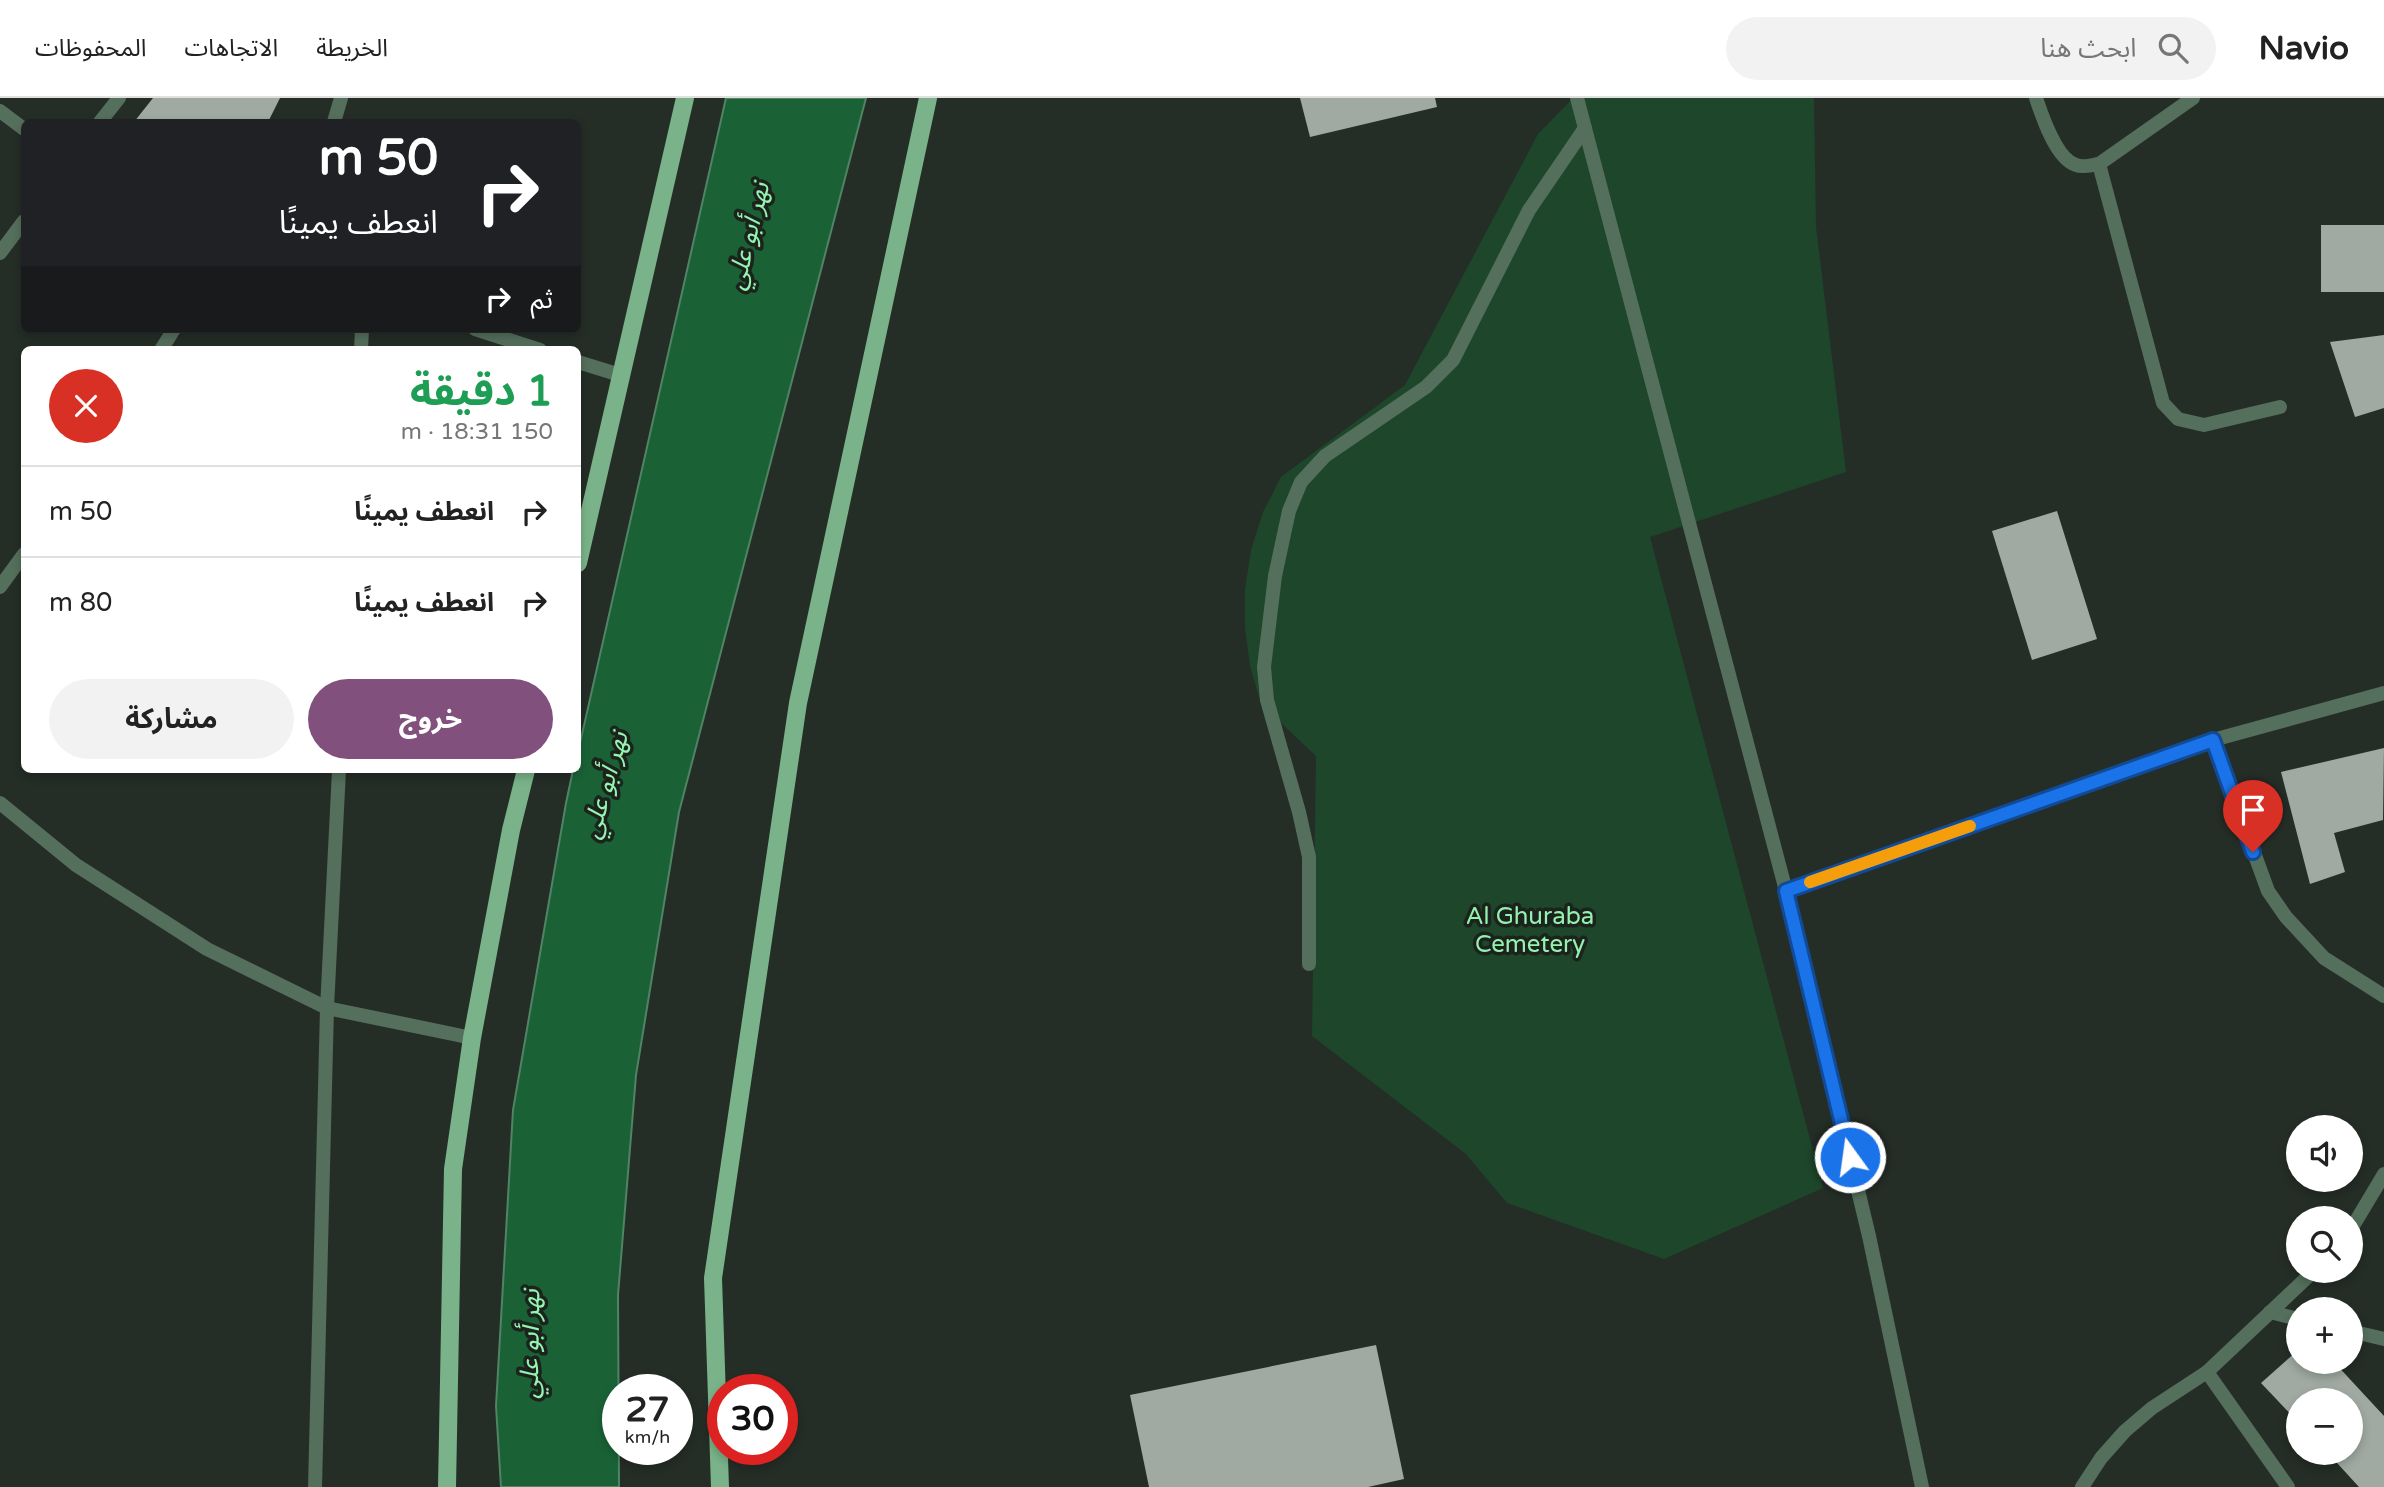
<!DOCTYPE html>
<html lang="ar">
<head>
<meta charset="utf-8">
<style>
	body { margin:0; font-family:"Varela Round","Noto Sans Arabic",sans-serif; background:#f2f2f2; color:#222; direction:rtl; height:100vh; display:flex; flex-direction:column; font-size:26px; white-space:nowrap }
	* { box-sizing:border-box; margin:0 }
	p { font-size:23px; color:#767676 }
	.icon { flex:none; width:38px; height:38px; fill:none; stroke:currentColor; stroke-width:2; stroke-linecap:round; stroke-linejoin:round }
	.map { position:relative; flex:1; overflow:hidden; direction:ltr }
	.panel { position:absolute; left:21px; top:248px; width:560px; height:427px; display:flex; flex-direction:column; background:#fff; border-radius:10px; box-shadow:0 4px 10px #0003; direction:rtl }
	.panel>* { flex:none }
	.guide { position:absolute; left:21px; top:21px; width:560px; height:214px; border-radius:10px; box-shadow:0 4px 10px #0003; direction:rtl; background:#202124; color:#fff; overflow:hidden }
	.controls { position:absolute; left:2286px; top:1017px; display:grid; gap:14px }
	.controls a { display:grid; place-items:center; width:77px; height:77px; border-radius:50%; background:#fff; box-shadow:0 4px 10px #0003; font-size:35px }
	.speed { position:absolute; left:602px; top:1276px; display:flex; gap:14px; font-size:35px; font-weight:700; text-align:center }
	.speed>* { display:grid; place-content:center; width:91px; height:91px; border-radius:50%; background:#fff; box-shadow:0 4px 10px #0003; line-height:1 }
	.speed small { font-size:18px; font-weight:400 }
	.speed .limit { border:10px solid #d22; background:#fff; color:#111 }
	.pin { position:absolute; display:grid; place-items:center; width:60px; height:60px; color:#fff; margin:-72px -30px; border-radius:50% 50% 50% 0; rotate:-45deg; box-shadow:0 0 7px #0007 }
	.pin .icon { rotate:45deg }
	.me { position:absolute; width:77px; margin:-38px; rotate:346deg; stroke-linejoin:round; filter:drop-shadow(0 0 5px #0008) }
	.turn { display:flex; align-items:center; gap:24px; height:147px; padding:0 28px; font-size:32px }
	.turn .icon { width:91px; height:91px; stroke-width:2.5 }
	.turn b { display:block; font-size:49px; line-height:60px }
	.then { display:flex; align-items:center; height:66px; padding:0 28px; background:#0003; gap:14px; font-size:26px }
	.round { display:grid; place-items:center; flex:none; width:74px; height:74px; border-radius:37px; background:#f2f2f2 }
	.headline { display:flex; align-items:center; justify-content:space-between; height:119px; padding:0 28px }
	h1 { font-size:42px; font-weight:700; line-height:52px; color:#1e9e55 }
	.cta { display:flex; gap:14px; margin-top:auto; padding:14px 28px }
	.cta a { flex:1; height:80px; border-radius:42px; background:#82507c; color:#fff; font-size:28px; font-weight:700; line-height:80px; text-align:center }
	.cta a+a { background:#f2f2f2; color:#222 }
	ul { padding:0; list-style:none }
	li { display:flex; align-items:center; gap:21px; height:91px; padding:0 28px; border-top:2px solid #e0e0e0 }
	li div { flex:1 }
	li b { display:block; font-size:26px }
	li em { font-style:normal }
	header { display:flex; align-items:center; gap:42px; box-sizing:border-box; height:98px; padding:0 35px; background:#fff; border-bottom:2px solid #e0e0e0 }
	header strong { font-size:33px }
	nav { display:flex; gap:38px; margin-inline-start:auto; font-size:24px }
	.search { width:490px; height:63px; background:#f2f2f2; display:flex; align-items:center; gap:18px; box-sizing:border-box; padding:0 24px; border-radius:38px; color:#767676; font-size:26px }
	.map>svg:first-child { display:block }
</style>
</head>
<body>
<header>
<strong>Navio</strong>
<div class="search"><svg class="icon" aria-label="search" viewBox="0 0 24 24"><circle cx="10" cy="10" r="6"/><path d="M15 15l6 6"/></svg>ابحث هنا</div>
<nav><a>الخريطة</a><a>الاتجاهات</a><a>المحفوظات</a></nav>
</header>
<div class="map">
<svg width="2384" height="1389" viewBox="0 0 2384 1389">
	<rect width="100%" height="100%" fill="#252d27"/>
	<polygon fill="#1d462a" points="1573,0 1814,0 1816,129 1846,374 1650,439 1823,1090 1664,1161 1507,1105 1466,1056 1312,938 1316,658 1261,606 1250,568 1245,530 1245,491 1251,452 1263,414 1281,379 1405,287 1538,36"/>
	<polygon fill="#1a6236" stroke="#508464" stroke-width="2" points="726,0 866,0 679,714 636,977 618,1197 619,1389 501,1389 496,1308 513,1012 566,705 573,672 578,672 578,654"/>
	<g fill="#a0aaa2">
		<polygon points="153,0 280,0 268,24 134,24"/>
		<polygon points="1300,0 1435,0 1437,9 1310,39"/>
		<rect x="2321" y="127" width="63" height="67"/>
		<polygon points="2384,237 2384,310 2355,319 2330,244"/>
		<polygon points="2057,413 2097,541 2032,562 1992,433"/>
		<polygon points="2384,650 2383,722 2334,735 2345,774 2310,786 2281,674"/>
		<polygon points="1376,1247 1404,1381 1368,1389 1149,1389 1130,1297"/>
		<polygon points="2298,1252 2298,1264 2334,1264 2384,1318 2384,1389 2359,1389 2327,1354 2350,1354 2350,1302 2298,1302 2298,1324 2261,1285"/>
	</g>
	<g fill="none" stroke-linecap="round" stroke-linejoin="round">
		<g stroke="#546f5b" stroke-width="14">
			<polyline points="2099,66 2163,305 2178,321 2204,327 2280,309"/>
			<polyline points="2270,1214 2298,1221"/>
			<polyline points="2350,1233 2384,1241"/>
		</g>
		<g stroke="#546f5b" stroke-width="14">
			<polyline points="1577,0 1786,793 1869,1138 1922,1389"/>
			<path d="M2036,0C2042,18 2056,61 2076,67C2083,70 2092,67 2099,66L2193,0"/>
			<polyline points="0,13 24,31"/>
			<polyline points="100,24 119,0"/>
			<polyline points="334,24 341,0"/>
			<polyline points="0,155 24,123"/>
			<polyline points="475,231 540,252"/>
			<polyline points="161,252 174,231"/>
			<polyline points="361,252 362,231"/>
			<polyline points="578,264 620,277"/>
			<polyline points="0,489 24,456"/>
			<polyline points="2213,642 2268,793 2286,819 2324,860 2384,898"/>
			<polyline points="0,705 76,767 207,851 327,910 472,940"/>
			<polyline points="1786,793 2213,642 2384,595"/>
			<polyline points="1309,866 1309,759 1299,714 1267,602 1264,569 1275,478 1289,413 1301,384 1325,358 1426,289 1453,262 1529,112 1585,30"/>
			<polyline points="2350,1133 2384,1076"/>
			<polyline points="2207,1274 2288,1389"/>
			<polyline points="315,1389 327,910 339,672"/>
			<polyline points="2082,1389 2101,1360 2125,1333 2152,1310 2207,1274 2315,1172"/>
		</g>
		<g stroke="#7ab389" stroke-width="18">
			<polyline points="578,465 685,0"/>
			<polyline points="447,1389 453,1071 472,940 511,732 526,672"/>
			<polyline points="720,1389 713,1180 798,605 928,0"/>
		</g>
	</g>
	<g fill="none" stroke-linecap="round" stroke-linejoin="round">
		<defs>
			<polyline id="route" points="1850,1059 1786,793 2213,642 2253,754"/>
		</defs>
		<use href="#route" stroke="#114b97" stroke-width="18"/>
		<use href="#route" stroke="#1a73e8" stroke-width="12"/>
		<polyline stroke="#f59e0b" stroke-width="12" points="1810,784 1970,728"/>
	</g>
	<g text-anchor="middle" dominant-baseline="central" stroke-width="7" stroke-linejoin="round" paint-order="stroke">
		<g font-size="24" fill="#93f2ae" stroke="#1c231d">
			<text x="1530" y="818">Al Ghuraba<tspan x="1530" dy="28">Cemetery</tspan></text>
		</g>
		<g font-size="26" font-style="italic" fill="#95f4b0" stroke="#1c231d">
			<text transform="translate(748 138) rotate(-76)">نهر أبو علي</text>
			<text transform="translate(605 687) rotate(-74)">نهر أبو علي</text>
			<text transform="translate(530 1246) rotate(-89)">نهر أبو علي</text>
		</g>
	</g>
</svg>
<div class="controls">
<a><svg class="icon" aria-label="sound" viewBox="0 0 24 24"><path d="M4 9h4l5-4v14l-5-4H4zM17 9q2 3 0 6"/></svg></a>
<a><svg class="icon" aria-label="search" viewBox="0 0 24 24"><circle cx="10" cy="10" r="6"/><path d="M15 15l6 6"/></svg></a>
<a>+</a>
<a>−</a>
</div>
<div class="speed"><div>27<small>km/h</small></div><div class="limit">30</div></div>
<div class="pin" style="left:2253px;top:754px;background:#d93025"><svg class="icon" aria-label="arrive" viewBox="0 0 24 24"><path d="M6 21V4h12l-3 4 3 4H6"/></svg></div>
<svg class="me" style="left:1850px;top:1059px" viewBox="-20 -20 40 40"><circle r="17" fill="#1a73e8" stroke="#fff" stroke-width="3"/><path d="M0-11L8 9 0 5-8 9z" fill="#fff"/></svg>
<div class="guide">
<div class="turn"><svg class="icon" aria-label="right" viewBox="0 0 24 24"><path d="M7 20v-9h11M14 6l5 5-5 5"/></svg><div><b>50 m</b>انعطف يمينًا</div></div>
<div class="then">ثم<svg class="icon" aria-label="right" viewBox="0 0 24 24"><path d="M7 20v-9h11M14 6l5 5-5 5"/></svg></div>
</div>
<section class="panel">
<div class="headline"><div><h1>1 دقيقة</h1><p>150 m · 18:31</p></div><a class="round" style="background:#d93025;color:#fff"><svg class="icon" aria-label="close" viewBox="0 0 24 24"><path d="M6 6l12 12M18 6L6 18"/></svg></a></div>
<ul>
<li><svg class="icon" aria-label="right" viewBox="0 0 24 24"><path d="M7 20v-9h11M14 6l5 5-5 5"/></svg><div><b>انعطف يمينًا</b></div><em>50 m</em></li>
<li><svg class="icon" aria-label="right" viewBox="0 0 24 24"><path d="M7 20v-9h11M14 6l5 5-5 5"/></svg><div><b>انعطف يمينًا</b></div><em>80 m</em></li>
</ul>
<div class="cta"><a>خروج</a><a>مشاركة</a></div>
</section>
</div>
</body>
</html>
